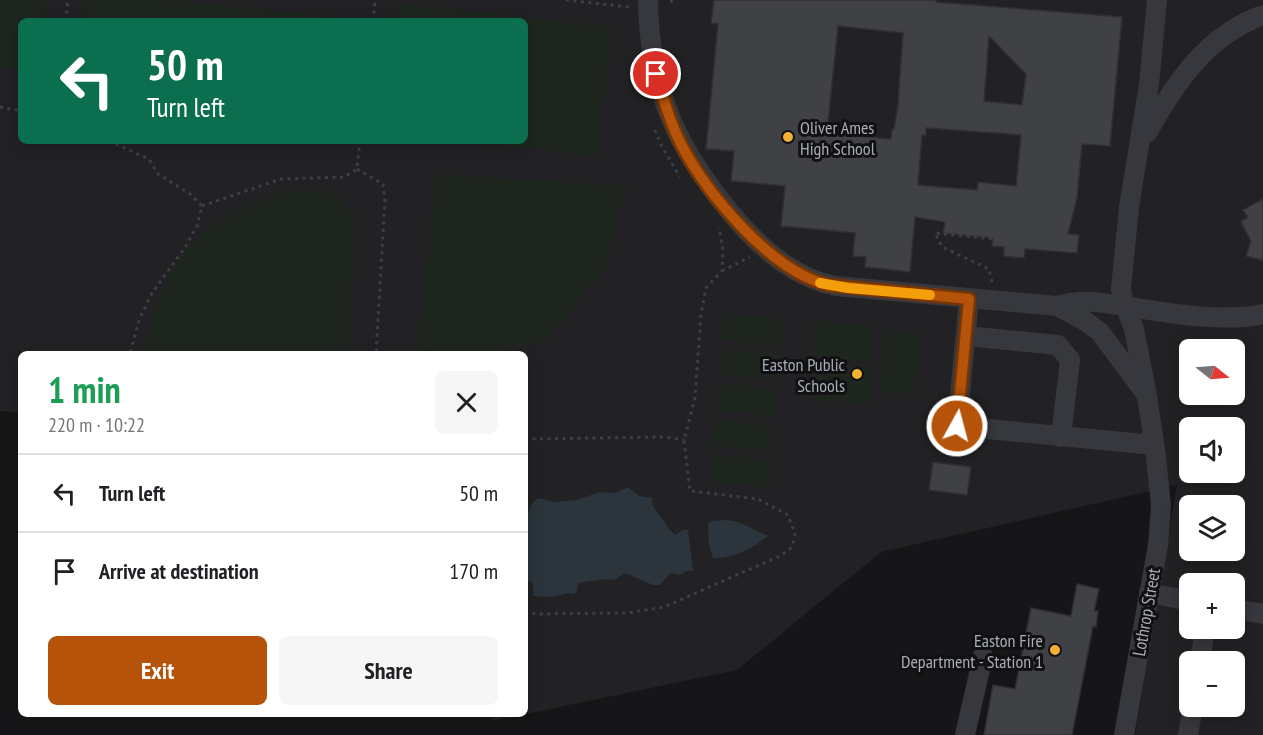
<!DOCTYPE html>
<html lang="en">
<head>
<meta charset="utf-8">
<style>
	body { margin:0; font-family:"PT Sans Narrow",sans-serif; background:#f6f6f6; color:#202124; height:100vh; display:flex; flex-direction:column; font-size:22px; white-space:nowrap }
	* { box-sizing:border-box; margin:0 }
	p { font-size:20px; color:#757577 }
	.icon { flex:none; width:33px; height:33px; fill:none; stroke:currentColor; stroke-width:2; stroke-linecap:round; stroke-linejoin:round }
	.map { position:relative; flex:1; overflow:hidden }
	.side { position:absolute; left:18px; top:351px; width:510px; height:366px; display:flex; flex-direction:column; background:#fff; border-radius:9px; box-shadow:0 3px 15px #0003 }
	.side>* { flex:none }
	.top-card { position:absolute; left:18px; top:18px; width:510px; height:126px; border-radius:9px; box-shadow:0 3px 15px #0003; background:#0b6e4f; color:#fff; overflow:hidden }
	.needle { width:39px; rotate:107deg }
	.controls { position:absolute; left:1179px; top:339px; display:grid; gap:12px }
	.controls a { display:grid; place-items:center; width:66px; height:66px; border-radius:9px; background:#fff; box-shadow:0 3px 15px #0003; font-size:30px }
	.pin { position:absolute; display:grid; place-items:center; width:51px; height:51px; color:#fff; margin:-26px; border:3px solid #fff; border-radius:50%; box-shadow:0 2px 6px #0007 }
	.me { position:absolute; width:66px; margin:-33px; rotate:7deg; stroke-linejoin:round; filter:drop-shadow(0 0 4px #0008) }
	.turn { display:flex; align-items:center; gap:21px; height:126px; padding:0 30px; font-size:27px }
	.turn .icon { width:78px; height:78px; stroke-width:2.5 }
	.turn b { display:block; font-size:42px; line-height:51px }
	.round { display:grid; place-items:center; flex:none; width:63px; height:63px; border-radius:9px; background:#f6f6f6 }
	.overview { display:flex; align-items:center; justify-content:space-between; height:102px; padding:0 30px }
	h1 { font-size:36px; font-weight:700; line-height:45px; color:#1e9e55 }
	.cta { display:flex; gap:12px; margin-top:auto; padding:12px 30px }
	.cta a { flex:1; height:69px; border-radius:9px; background:#b45309; color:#fff; font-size:24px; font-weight:700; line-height:69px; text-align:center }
	.cta a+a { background:#f6f6f6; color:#202124 }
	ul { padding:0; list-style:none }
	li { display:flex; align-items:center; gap:18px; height:78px; padding:0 30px; border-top:2px solid #e0e0e0 }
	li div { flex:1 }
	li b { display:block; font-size:22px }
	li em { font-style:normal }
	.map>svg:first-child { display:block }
</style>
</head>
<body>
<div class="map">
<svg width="1263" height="735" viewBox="0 0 1263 735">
	<rect width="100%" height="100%" fill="#161618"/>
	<path fill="#222225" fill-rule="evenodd" d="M0,0H1263V735H1135L1177,485L881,552L737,670L492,721V714H525V354H21V413L0,411ZM21,21H525V141H21ZM1190,350H1234V394H1190ZM1190,428H1234V472H1190ZM1190,506H1234V550H1190ZM1190,584H1234V628H1190ZM1190,662H1234V706H1190Z"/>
	<g fill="#1e261f">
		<polygon points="0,0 45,0 43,21 21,21 21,69 0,68"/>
		<polygon points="84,0 171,0 327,16 326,21 82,21"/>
		<polygon points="398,3 612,27 597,156 459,141 525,141 525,21 396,21"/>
		<polygon points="436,174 625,186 606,265 550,338 490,354 444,354 418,349"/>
		<polygon points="284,191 324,191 356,213 347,354 146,354 151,318 176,258 214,224 247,205"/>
		<polygon points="725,314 782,319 780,345 722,340"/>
		<polygon points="814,321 875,326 872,362 811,357"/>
		<polygon points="884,331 920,333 915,394 879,392"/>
		<polygon points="723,349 780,354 778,380 720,375"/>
		<polygon points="810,363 872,368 869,404 807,399"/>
		<polygon points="719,384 776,389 774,416 717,411"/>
		<polygon points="716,420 773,425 771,451 713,446"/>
		<polygon points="713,455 770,461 768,487 710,482"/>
	</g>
	<g fill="#2c353c">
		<path d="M628,487L639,496L652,498C652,509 657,511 663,520C667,526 669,530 675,535L683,530H688L693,571H686L680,575L670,573L660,585H653L625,573L614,580L605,579L578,583L577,591L574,594L569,593L552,597L533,596V583L525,579C525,558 519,510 538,498L555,502L577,500L600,492L615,493Z"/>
		<path d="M728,520C743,522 755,531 769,536C750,548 736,559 713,558L709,545L708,523L712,521Z"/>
	</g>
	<g fill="#404145" stroke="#303034" stroke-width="1.5" fill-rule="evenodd">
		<path d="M714,0H937L936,2L1122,17L1110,146L1082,144L1077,198L1068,234L1079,235L1077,253L1025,249L1024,258L1004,256V247L992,246L993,238L943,233L945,222L915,217L910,272L865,267L866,257L853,256L855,233L781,226L785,186L731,181L734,151L706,149L718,24L711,23ZM838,26L903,33L898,104L894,129H892L891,139L827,133ZM989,36L1026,74L1022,105L984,101ZM926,128L1021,135L1016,186L978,182L977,190L918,185L922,135L926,136Z"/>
		<polygon points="1263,199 1263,262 1262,260 1246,256 1251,241 1241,222 1248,217 1243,210"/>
		<polygon points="933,462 971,467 967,495 929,490"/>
		<polygon points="1077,584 1099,589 1094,611 1098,611 1096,627 1093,626 1072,735 984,735 993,685 1015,689 1031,608 1071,616"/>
	</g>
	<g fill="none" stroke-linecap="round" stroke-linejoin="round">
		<g stroke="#3d3f44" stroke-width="3" stroke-dasharray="3 4.5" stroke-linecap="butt">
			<polyline points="566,0 629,7 630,10"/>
			<polyline points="670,1 676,2"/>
			<polyline points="66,21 68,0"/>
			<polyline points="373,21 375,0"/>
			<polyline points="0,107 21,111"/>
			<polyline points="655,130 662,147 680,177"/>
			<polyline points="109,141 149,159 158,174 190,194 202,206 197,226 186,246 152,293 139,320 130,354"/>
			<polyline points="357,169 383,184 385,201 376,354"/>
			<polyline points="202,206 281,179 344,177 357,169 360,141"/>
			<polyline points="722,271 750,257"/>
			<polyline points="992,282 989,269 942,247 935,233 993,239"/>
			<polyline points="525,439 664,437 684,440"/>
			<polyline points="525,612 536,614 627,613 664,607 780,556 792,547 795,534 788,515 758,499 690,491 684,440 695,398 701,314 706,288 722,271 723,250 719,227"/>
		</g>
		<g stroke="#37383d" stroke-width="20">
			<path d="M648,0C649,94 681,157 742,226C768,254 798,279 836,286L1057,306L1085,321L1100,332L1146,394"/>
			<path d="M1147,133C1175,83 1207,35 1263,15"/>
			<polyline points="969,299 957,426 1154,445"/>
			<path d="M1057,306C1082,298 1104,303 1130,307C1169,313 1224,323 1263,314"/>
			<polyline points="966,336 1058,345 1070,360 1061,437"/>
			<polyline points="1149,593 1190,601"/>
			<polyline points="1234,609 1263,614"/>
			<polyline points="1200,662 1205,628"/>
			<polyline points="965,735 983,656"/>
			<polyline points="1124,735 1158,545 1161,506 1156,456 1147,396 1134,329 1123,300 1121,289 1129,207 1149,84 1157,0"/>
			<polyline points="1188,735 1193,706"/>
		</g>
	</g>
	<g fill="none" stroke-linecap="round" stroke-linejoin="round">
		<defs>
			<path id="route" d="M656,74C663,98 670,122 681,144C707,194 771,271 828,285L969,299L957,426"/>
		</defs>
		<use href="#route" stroke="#753606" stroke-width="15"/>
		<use href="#route" stroke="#b45309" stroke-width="10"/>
		<polyline stroke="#f59e0b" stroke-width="10" points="820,283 848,288 930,295"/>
	</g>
	<g fill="#f2b134" stroke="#111113" stroke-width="2">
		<circle cx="788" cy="137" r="6"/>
		<circle cx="857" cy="374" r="6"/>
		<circle cx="1055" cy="650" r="6"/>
	</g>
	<g text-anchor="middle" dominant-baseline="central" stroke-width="6" stroke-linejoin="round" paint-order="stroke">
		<g font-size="18" fill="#a8adb8" stroke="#111113" text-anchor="end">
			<text x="800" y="127" text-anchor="start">Oliver Ames<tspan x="800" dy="21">High School</tspan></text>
			<text x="845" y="364">Easton Public<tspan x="845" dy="21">Schools</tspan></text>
			<text x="1043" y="640">Easton Fire<tspan x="1043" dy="21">Department - Station 1</tspan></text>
		</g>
		<g font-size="18" fill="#a8adb8" stroke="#111113">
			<text transform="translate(1146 612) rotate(-80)">Lothrop Street</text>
		</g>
	</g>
</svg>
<div class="controls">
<a><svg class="needle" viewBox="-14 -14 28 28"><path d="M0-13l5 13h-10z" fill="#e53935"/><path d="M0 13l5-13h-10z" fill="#757577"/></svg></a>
<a><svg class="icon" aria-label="sound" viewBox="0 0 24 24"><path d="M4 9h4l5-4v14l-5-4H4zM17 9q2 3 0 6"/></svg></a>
<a><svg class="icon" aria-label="layers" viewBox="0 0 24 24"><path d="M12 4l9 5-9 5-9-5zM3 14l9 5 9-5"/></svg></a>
<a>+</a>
<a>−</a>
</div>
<div class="pin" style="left:656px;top:74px;background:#d93025"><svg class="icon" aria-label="arrive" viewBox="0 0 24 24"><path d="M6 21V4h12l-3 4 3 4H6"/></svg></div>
<svg class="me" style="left:957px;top:426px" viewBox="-20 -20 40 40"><circle r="17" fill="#b45309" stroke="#fff" stroke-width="3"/><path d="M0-11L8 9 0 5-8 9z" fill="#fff"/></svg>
<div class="top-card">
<div class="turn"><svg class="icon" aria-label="left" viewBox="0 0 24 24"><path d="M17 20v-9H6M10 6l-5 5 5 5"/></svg><div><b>50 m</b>Turn left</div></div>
</div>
<section class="side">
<div class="overview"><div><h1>1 min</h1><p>220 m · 10:22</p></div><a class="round"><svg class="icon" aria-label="close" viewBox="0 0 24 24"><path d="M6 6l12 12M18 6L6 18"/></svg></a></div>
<ul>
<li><svg class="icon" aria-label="left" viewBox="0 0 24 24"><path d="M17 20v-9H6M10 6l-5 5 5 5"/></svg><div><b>Turn left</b></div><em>50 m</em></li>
<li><svg class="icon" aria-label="arrive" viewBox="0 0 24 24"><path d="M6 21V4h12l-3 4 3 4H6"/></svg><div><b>Arrive at destination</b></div><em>170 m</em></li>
</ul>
<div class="cta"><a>Exit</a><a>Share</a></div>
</section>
</div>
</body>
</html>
